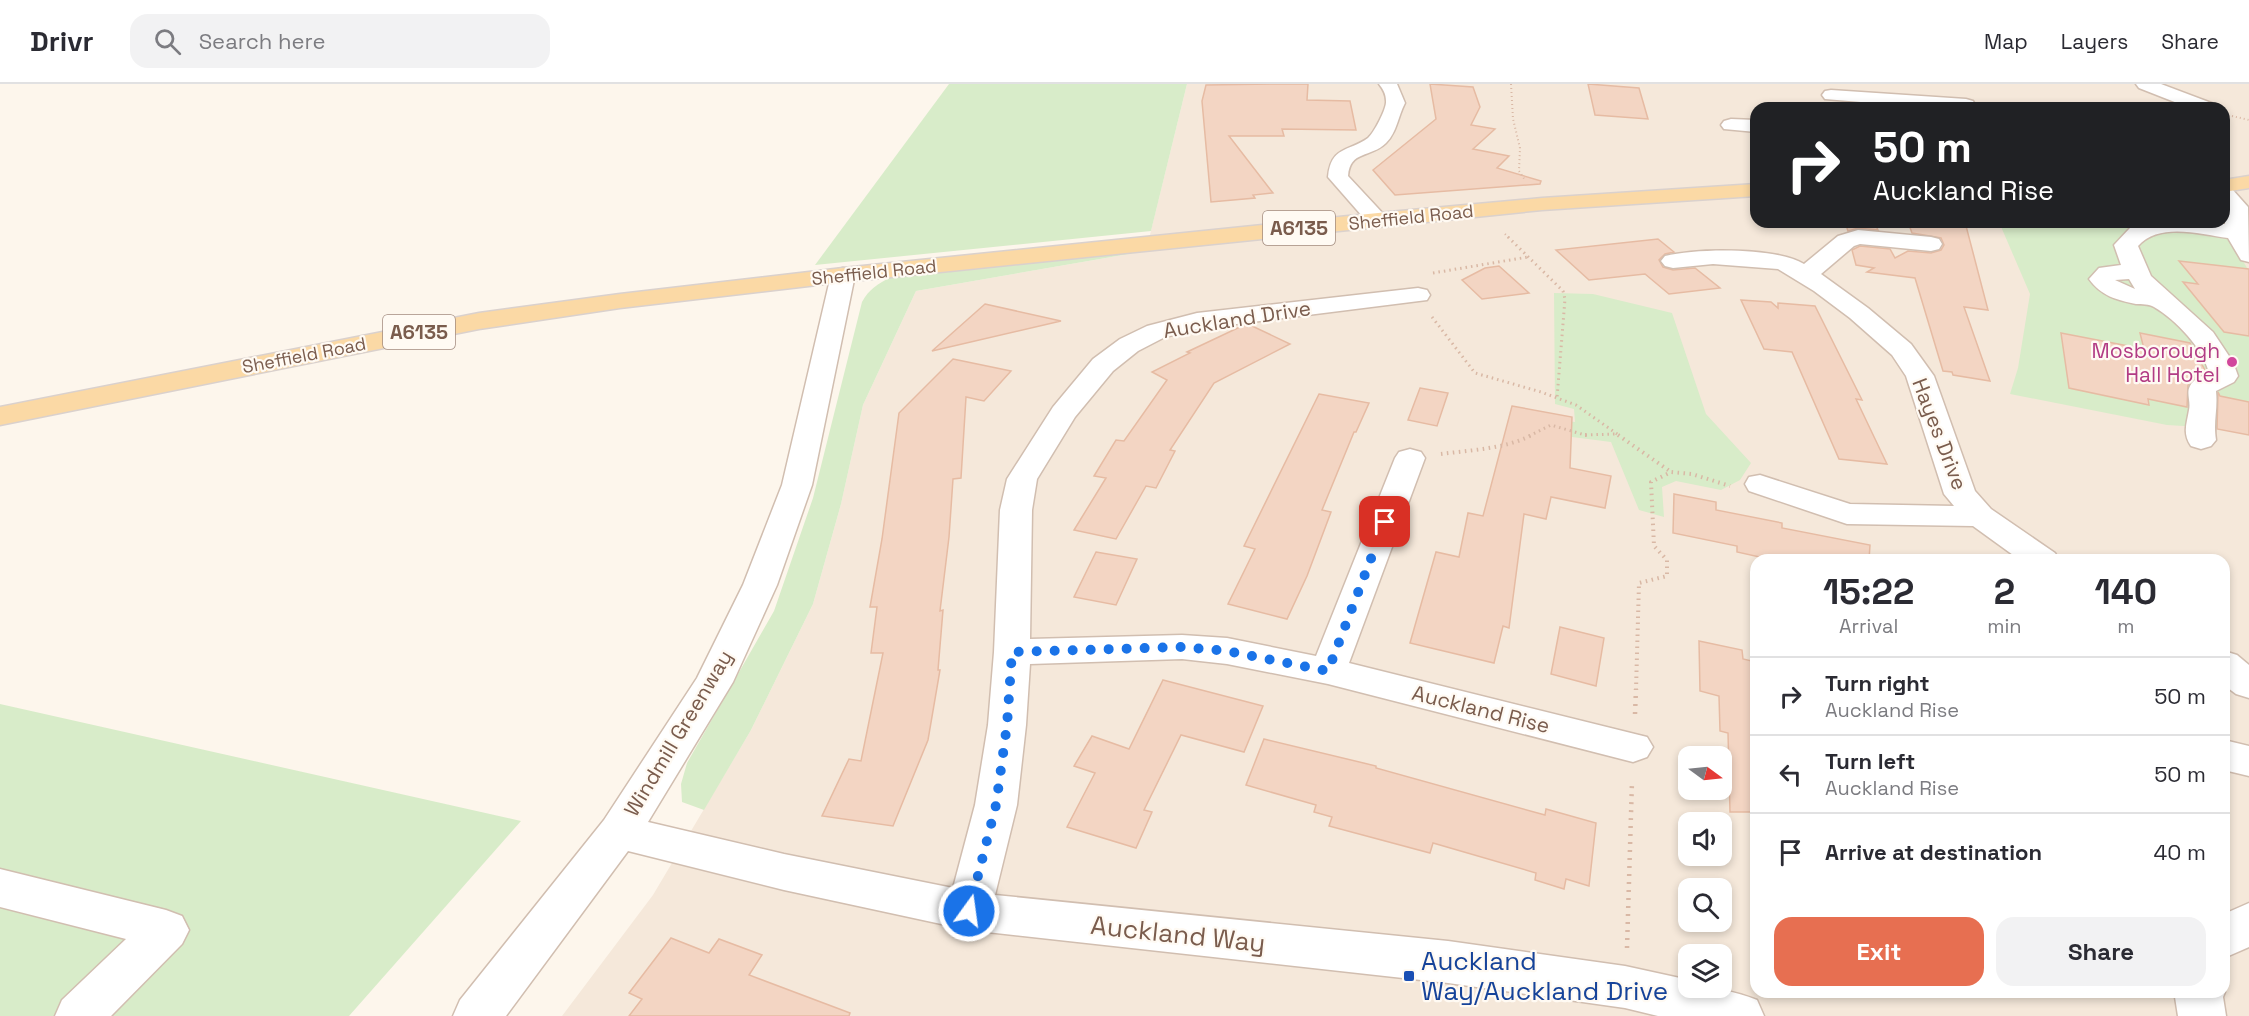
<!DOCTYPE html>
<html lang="en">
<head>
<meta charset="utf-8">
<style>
	body { margin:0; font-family:"Space Grotesk",sans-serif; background:#f2f2f3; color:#2b2b33; height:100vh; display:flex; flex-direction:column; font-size:22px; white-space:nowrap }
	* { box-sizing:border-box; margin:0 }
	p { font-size:20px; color:#7c7c81 }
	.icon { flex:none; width:33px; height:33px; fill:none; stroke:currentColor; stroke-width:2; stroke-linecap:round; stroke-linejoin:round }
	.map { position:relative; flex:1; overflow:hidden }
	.details { position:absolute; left:1750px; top:470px; width:480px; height:444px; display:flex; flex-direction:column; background:#fff; border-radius:18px; box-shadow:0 3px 9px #0003 }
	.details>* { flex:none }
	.top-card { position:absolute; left:1750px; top:18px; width:480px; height:126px; border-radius:18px; box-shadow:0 3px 9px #0003; background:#202124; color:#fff; overflow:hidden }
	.needle { width:39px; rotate:105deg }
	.tools { position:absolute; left:1678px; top:662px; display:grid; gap:12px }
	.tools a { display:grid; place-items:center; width:54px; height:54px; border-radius:12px; background:#fff; box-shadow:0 3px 9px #0003; font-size:30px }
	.pin { position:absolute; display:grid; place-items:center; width:51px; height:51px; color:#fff; margin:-26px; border-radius:12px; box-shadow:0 3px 9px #0006 }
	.me { position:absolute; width:66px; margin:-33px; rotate:14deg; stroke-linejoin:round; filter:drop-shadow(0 0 4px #0008) }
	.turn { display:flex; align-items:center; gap:21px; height:126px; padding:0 24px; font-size:27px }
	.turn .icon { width:78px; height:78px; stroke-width:2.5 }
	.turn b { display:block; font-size:42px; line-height:51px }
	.eta { display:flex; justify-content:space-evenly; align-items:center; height:102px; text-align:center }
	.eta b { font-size:36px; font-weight:800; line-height:42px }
	.action { display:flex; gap:12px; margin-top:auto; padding:12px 24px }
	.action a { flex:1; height:69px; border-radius:18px; background:#e76f51; color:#fff; font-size:24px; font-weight:800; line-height:69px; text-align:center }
	.action a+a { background:#f2f2f3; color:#2b2b33 }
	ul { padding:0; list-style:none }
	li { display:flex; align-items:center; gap:18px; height:78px; padding:0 24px; border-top:2px solid #e1e1e2 }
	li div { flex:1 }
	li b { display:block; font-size:22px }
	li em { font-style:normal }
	header { display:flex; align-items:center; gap:36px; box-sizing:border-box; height:84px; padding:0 30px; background:#fff; border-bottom:2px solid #e1e1e2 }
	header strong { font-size:28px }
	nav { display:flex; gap:33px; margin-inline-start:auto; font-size:21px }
	.search { width:420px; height:54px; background:#f2f2f3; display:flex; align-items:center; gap:15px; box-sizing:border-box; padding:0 21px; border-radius:18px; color:#7c7c81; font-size:22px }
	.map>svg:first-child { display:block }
</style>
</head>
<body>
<header>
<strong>Drivr</strong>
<div class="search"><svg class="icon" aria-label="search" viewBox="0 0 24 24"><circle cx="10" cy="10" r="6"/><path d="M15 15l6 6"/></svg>Search here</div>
<nav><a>Map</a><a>Layers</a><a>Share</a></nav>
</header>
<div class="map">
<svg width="2249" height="932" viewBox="0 0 2249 932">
	<rect width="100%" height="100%" fill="#fdf6ec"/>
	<path fill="#f5e8da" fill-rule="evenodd" d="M1187,0H2249V932H562L653,811L751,646L813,520L841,420L863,321L916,207L1146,167ZM1756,24H2224V138H1756ZM1756,476H2224V908H1756ZM1689,672H1722V705H1689ZM1689,738H1722V771H1689ZM1689,804H1722V837H1689ZM1689,870H1722V903H1689Z"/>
	<g fill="#d8ecc9">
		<polygon points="949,0 1187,0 1151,147 815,181"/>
		<polygon points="1999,138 2219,138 2249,187 2249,351 2216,344 2167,341 2010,310 2018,284 2030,210"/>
		<path d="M1147,164L1146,167L916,207L863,321L841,420L813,520L751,646L704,726L682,718L681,700L687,679L774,527L813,414L862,218C869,205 878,200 891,193Z"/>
		<polygon points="1554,209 1593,210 1672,229 1706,330 1751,379 1740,396 1721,406 1676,397 1662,403 1664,433 1639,426 1611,358 1549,350 1555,335 1575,338 1574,325 1555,320"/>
		<polygon points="0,620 521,737 349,932 0,932"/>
	</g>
	<g fill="#f3d5c3" stroke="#e6bba3" stroke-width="1.5">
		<polygon points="1275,0 1308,0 1307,16 1350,17 1356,46 1282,45 1284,52 1229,52 1273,109 1253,111 1255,114 1211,118 1202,17 1206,1"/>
		<polygon points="1430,0 1473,3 1480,23 1471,41 1495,45 1473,65 1509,72 1497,84 1541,97 1540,100 1395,111 1373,86 1436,35"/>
		<polygon points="1588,0 1639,4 1648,35 1595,31"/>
		<polygon points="1845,138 1874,138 1878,146 1858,144 1848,147"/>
		<polygon points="1908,138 1965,138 1988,226 1964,223 1990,297 1953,291 1952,288 1943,287 1915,194 1867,188 1874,184 1856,181 1852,166 1860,162 1890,165 1895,174 1908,167 1931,169 1941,166 1944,161 1941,154 1912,149"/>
		<polygon points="1658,155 1674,168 1665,170 1659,176 1663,183 1673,186 1695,184 1720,204 1669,210 1645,190 1589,196 1556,166"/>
		<polygon points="2179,177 2249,185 2249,252 2224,248 2183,198 2198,200"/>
		<polygon points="1499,182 1529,209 1482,215 1462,196 1485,184"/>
		<polygon points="1741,216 1771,218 1778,224 1778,219 1815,222 1862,316 1856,315 1887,380 1839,375 1792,268 1764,265"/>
		<polygon points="985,220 1061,237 932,267"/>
		<polygon points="1244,241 1250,241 1290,260 1214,299 1170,366 1175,367 1156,404 1146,402 1116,455 1074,446 1106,394 1094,392 1116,356 1124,357 1167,296 1152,288 1190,269 1187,268"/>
		<polygon points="2061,249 2144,265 2140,249 2190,259 2206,288 2194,294 2188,301 2187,323 2148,315 2149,321 2069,304"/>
		<polygon points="953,275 1011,287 984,317 966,313 961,394 953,395 949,453 940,527 943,526 938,586 940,586 928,656 893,742 822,732 849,675 861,677 883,569 871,569 877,523 870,523 882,455 899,329"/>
		<polygon points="1420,304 1448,309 1437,342 1408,336"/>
		<polygon points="2218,308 2220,312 2249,318 2249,351 2217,345"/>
		<polygon points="1319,310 1369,319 1356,348 1354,348 1322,426 1331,428 1307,492 1287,535 1228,520 1255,465 1244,462"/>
		<polygon points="1512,322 1572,333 1570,384 1611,392 1605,424 1551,413 1546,435 1524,430 1509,544 1503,542 1494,579 1410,559 1436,468 1459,473 1468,429 1483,432"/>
		<polygon points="1674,410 1716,418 1716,426 1782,439 1782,444 1870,461 1869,476 1773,476 1737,468 1737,462 1673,449"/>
		<polygon points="1096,468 1137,475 1116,521 1074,513"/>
		<polygon points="1560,543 1604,554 1596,602 1551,590"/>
		<polygon points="1699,557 1742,566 1743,575 1756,578 1756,728 1730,728 1728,649 1720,647 1719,612 1700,607"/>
		<polygon points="1163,596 1263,622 1244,668 1181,651 1144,726 1152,728 1136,764 1067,743 1095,689 1074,682 1092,652 1129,665"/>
		<polygon points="1264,655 1376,682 1376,684 1545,731 1546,725 1596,739 1589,802 1566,795 1564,805 1535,796 1536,789 1433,759 1430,769 1329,742 1332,733 1314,728 1316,721 1246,701"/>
		<polygon points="671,854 709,869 719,855 762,871 749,891 850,929 849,932 629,932 642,915 629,909"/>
	</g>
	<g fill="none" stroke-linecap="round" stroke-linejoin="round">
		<defs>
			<g id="minor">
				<path d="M1379,0H1397L1405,19C1398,32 1397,48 1386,59C1371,74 1350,66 1348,92L1389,136L1386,141L1378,143L1370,141L1328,93C1331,62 1348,68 1368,54C1374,49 1387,24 1386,17C1386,10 1383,5 1379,0Z"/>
				<polygon points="2136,0 2161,0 2214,20 2216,24 2190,24 2139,4"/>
				<polygon points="1831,6 1966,15 1973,17 1975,21 1973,24 1932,24 1825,15 1822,11 1825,7"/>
				<polygon points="1731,35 1756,36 1756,48 1724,45 1721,41 1724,37"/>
				<path d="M2224,104L2232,105L2248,123L2249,178L2241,176L2228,154C2200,150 2159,138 2138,162L2151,192L2213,248L2233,278L2238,292L2234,298L2216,307C2218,326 2213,337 2216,356L2211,362L2201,365L2191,362C2182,349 2187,339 2189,326C2191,318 2186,309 2190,302C2193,295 2203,292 2209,289C2203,264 2176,236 2154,223C2149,220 2142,220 2136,220C2117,216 2101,212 2089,195L2099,184L2121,181L2114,161L2130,144L2148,138L2225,140ZM2129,195L2135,205L2115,196Z"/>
				<path d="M1858,146L1931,153L1939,155L1942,160L1939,165L1931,167L1860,160L1854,162L1821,190L1868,224L1911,260L1934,292L1975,407L1991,425L2055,469L2059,476H2020L1973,442L1847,440L1749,407L1745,400L1749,393L1760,391L1850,420L1954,422L1944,410L1906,292L1892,271L1850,234L1814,207L1778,185L1713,180L1673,184L1665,182L1661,177L1665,172C1698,164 1775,163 1804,180L1838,152Z"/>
				<path d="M843,184L851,186L855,191L812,401L777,501L733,598L648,738L784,770L953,804L975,721L988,641L994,568L1000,426L1007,395L1053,323L1093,275L1120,255L1147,242L1197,229L1418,204L1427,206L1430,211L1427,216L1197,245L1165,253L1138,267L1113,287L1075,333L1037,395L1032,426L1030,555L1182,551L1227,554L1316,572L1395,374L1399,368L1410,365L1421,368L1425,374L1349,579L1647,653L1653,663L1647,673L1633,678L1328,600L1227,580L1182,575L1030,580L1026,641L1017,721L995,811L1448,857L1625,882L1689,896V903C1714,903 1734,907 1757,916L1764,932H1658L1625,924L1448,899L969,846L784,806L628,767L506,932H453L460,916L604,736L697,594L743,501L782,401L831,191L835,186Z"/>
				<polygon points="2224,567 2237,571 2249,581 2249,614 2236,610 2224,601"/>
				<polygon points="2224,656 2249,662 2249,692 2224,686"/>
				<polygon points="0,785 166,826 182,832 189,846 182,860 111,932 55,932 62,916 126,855 0,823"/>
				<polygon points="2249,819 2249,863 2224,874 2224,830"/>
				<polygon points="2224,907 2225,908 2223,913 2226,932 2178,932 2175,913 2177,908"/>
			</g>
			<g id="major">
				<polygon points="2249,92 2249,104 2224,108 2224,96"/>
				<polygon points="1756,100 1756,112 1542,126 1378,143 843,198 620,224 479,245 0,341 0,323 479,229 620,210 843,184 1378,129 1542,114"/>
			</g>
		</defs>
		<use href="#minor" stroke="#d1beb0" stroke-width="3"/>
		<use href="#major" stroke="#dad1cd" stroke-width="3"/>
		<g stroke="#d9b8a5" stroke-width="2" stroke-dasharray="1 3" stroke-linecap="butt">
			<polyline points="1511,0 1513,35 1520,64 1519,87 1525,96"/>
			<polyline points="2232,32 2249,36"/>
			<polyline points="1505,150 1510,155"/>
		</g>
		<g stroke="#d9b8a5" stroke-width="3" stroke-dasharray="1.5 4" stroke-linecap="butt">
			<polyline points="1508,153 1563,207 1565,215 1557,314"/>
			<polyline points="1433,189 1528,173"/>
			<polyline points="1432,233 1475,289 1541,308 1576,321 1620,352"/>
			<polyline points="1529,352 1551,341 1585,351 1615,350"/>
		</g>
		<g stroke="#d9b8a5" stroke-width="4" stroke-dasharray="1.5 4.5" stroke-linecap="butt">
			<polyline points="1585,351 1589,351"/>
			<polyline points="1618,351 1671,388"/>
			<path d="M1441,370C1471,366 1505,365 1532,351"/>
			<polyline points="1636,606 1639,499 1667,492 1667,476 1654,462 1651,398 1671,388 1692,390 1730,402"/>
		</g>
		<g stroke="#d9b8a5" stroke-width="4.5" stroke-dasharray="2 6" stroke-linecap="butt">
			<polyline points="1635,630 1636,605"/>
			<polyline points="1627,864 1632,697"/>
		</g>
		<use href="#minor" fill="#fff" fill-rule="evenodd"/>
		<use href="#major" fill="#fbd9a5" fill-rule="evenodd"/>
	</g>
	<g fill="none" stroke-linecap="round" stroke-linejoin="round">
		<polyline stroke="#1a73e8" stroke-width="10" stroke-dasharray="0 18" points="969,827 996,721 1007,641 1012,568 1182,563 1227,567 1328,587 1385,438"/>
	</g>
	<circle fill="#d1479c" stroke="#fffaf3" stroke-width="2" cx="2232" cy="278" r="6"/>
	<rect fill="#1a4fb4" stroke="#fffaf3" stroke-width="2" x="1403" y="886" width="12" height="12" rx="3"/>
	<g text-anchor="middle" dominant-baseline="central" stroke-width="4.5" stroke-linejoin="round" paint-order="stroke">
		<g font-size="18" fill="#7a5c4d" stroke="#fffaf3">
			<text transform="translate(1411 133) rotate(-6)">Sheffield Road</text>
			<text transform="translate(874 188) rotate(-6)">Sheffield Road</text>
			<text transform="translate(304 271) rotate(-11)">Sheffield Road</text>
		</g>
		<g fill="#fffaf3" stroke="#a28b7f" stroke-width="1.5">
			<rect x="1263" y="127" width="72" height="34" rx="4.5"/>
			<rect x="383" y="231" width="72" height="34" rx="4.5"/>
		</g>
		<g font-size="20" font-weight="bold" fill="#7a5c4d">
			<text x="1299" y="144">A6135</text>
			<text x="419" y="248">A6135</text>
		</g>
		<g font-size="21" fill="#7a5c4d" stroke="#fffaf3">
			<text transform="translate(1237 235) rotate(-9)">Auckland Drive</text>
			<text transform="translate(1940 350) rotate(69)">Hayes Drive</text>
			<text transform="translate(1481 625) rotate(14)">Auckland Rise</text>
			<text transform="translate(678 649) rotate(-59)">Windmill Greenway</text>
		</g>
		<g font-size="21" fill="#b23c85" stroke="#fffaf3" text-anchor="end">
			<text x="2220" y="266">Mosborough<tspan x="2220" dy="24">Hall Hotel</tspan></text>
		</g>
		<g font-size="26" fill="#7a5c4d" stroke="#fffaf3">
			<text transform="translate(1178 850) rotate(6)">Auckland Way</text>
		</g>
		<g font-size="26" fill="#164399" stroke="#fffaf3" text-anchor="start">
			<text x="1421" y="877">Auckland<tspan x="1421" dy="30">Way/Auckland Drive</tspan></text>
		</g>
	</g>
</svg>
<div class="tools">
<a><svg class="needle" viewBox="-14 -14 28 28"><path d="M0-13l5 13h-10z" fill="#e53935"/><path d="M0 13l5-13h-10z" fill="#7c7c81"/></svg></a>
<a><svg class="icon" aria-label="sound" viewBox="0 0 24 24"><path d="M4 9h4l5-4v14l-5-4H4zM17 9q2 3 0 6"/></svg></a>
<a><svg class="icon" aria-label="search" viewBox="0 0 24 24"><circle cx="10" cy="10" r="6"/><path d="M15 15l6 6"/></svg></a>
<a><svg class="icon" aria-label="layers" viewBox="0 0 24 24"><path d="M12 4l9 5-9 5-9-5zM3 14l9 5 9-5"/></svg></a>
</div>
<div class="pin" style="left:1385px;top:438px;background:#d93025"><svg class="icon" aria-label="arrive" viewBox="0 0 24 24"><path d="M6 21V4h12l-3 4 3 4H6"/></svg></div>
<svg class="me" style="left:969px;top:827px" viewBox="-20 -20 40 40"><circle r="17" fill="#1a73e8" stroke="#fff" stroke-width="3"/><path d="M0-11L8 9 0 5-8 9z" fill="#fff"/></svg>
<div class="top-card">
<div class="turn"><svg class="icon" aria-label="right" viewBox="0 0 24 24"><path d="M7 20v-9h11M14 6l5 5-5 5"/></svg><div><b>50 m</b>Auckland Rise</div></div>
</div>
<section class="details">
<div class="eta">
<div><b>15:22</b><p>Arrival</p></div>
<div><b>2</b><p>min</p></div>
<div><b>140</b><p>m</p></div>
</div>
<ul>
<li><svg class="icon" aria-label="right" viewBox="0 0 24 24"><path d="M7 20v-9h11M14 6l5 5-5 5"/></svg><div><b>Turn right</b><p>Auckland Rise</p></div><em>50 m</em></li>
<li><svg class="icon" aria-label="left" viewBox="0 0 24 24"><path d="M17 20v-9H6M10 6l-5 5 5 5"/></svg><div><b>Turn left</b><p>Auckland Rise</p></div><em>50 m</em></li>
<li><svg class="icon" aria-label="arrive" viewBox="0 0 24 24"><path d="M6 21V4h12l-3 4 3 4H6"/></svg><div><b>Arrive at destination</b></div><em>40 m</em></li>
</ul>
<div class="action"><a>Exit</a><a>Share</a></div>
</section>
</div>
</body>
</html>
